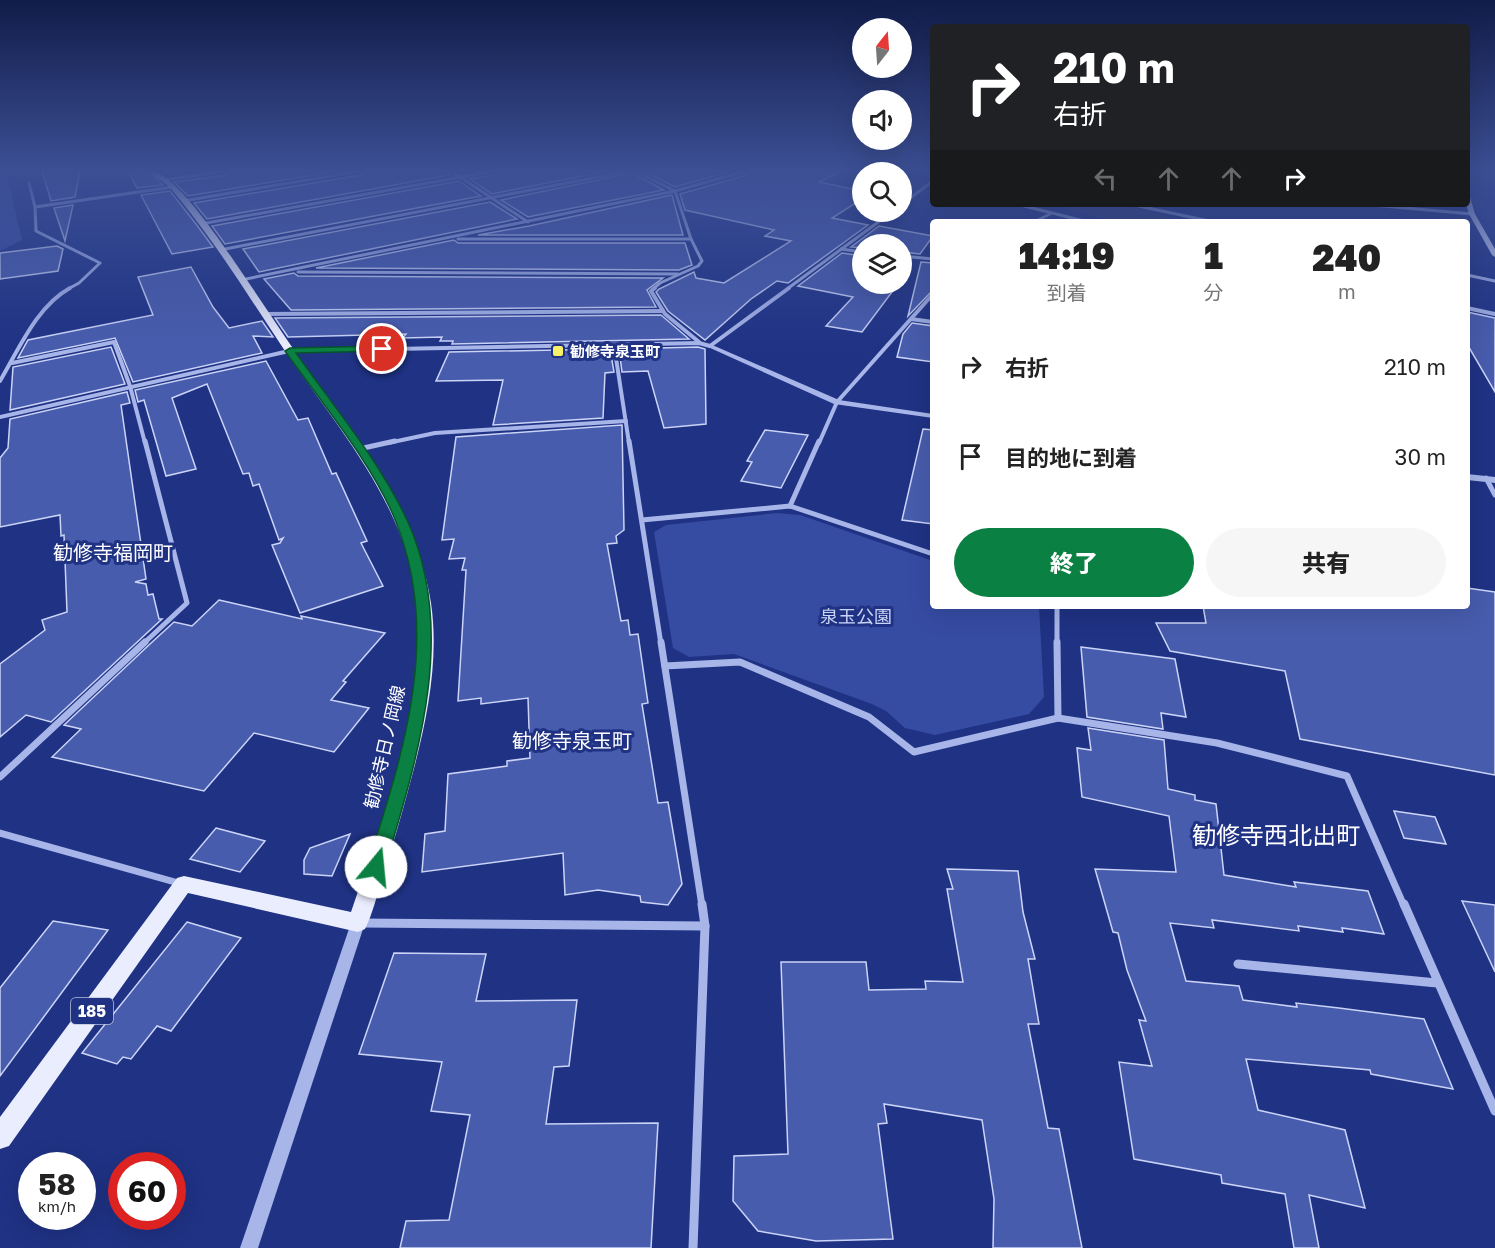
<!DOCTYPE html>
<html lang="ja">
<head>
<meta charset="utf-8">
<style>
	body { margin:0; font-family:"Golos Text","Noto Sans JP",sans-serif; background:#f6f6f6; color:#222; height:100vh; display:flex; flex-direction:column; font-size:22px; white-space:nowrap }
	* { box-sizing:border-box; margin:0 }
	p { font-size:20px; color:#767676 }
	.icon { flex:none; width:33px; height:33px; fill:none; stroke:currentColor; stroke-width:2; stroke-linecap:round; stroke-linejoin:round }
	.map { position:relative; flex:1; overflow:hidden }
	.side { position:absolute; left:930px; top:219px; width:540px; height:390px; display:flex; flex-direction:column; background:#fff; border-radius:6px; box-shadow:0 6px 24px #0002 }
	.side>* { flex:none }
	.top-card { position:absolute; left:930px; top:24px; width:540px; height:183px; border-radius:6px; box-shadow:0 6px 24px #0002; background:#202124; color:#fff; overflow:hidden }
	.needle { width:39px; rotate:17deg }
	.fabs { position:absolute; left:852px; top:18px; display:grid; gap:12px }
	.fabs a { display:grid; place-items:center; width:60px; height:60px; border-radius:50%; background:#fff; box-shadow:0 6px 24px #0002; font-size:30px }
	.speed { position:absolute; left:18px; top:1152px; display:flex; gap:12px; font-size:30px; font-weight:700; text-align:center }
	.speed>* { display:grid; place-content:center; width:78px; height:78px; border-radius:50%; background:#fff; box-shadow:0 6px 24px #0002; line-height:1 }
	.speed small { font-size:15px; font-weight:400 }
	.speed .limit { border:9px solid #d22; background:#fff; color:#111 }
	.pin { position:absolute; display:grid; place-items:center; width:51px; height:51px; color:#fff; margin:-26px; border:3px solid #fff; border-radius:50%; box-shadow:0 2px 6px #0007 }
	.me { position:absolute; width:66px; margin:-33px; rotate:17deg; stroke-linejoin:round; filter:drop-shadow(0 0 4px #0008) }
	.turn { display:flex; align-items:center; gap:21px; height:126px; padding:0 24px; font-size:27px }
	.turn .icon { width:78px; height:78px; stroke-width:2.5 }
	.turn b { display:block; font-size:42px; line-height:51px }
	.lanes { display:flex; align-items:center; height:57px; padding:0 24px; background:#0003; justify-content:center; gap:30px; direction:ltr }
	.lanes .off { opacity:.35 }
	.eta { display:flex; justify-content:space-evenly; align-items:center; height:102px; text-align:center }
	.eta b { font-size:36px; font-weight:800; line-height:42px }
	.button { display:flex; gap:12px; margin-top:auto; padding:12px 24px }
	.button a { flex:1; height:69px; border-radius:36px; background:#0b8043; color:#fff; font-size:24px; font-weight:800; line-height:69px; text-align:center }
	.button a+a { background:#f6f6f6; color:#222 }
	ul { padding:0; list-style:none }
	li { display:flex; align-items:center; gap:18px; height:90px; padding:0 24px }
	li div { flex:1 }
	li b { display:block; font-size:22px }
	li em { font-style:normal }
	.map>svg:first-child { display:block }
</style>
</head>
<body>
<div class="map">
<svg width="1495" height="1248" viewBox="0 0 1495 1248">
	<rect width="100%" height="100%" fill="#1f3284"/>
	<g fill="#364ca3">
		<polygon points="0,171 6,171 22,240 0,251"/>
		<polygon points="777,513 800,515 933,561 933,606 1039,606 1044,697 1029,714 935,735 905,728 886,711 872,704 734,654 689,657 673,648 654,532 666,525"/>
	</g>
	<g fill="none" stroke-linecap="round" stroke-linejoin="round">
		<polygon fill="#2e3c7a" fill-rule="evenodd" points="1064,204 1117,204 1169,216 1174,222 1120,222 1068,210"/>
	</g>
	<g fill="#485cad" stroke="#cbd4f7" stroke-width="1.5">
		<polygon points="42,171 80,171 75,197 51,201"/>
		<polygon points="128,171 148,171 163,185 137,188"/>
		<polygon points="230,171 338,171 188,196 174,182 227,175"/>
		<polygon points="364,171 447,171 450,175 207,219 194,203 361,175"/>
		<polygon points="498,171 609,171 492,194 470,179 495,175"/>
		<polygon points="643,171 732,171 675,187"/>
		<polygon points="750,171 842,171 819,182 862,191 862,199 832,218 868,225 788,283 777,281 751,299 705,340 668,311 656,292 659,289 694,272 696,278 724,283 791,241 765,236 774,230 685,210 680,194 747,175"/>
		<polygon points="632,173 664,190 528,217 501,200"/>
		<polygon points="459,181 481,196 225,244 212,226"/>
		<polygon points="170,191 196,224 213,247 172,254 141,195"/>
		<polygon points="672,195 683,235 478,235 529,226"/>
		<polygon points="490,202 517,219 259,272 243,249"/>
		<polygon points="73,205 65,241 54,208"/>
		<polygon points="879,226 933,236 920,254 902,252 902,244 862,244 862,248 851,247"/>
		<polygon points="454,240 458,243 685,243 692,265 679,270 316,268"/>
		<polygon points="57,246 63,249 58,271 0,279 0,253"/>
		<polygon points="842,253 862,256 862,284 898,284 862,332 826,326 853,297 798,286"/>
		<polygon points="921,262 933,263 933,290 908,316"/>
		<polygon points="191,267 213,307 229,328 262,321 273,337 253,336 262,353 133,382 115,338 18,358 28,340 153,315 138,277"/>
		<polygon points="294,273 298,276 663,278 647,290 656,307 291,310 264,279"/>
		<polygon points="1467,312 1495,318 1495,392 1467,344"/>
		<polygon points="661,315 689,339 452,344 453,341 440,341 442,337 403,338 406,334 288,337 275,318"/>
		<polygon points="912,323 933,326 933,362 897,357 903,334"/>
		<polygon points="111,347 125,384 10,410 13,367"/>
		<polygon points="698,347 705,349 706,424 664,428 648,371 622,372 619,349"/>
		<polygon points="610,349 614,372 605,373 603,418 493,425 503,380 436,381 449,352"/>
		<polygon points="266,361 298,420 308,418 332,474 336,473 367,541 361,543 383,586 300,613 272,545 280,543 283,538 279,540 259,484 253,486 249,473 243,474 207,384 172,398 196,469 166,476 144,400 138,402 135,390"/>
		<polygon points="127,392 130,403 121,405 146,579 135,582 146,584 148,595 153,594 159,619 162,619 51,722 26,715 0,737 0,664 45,630 42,620 67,612 64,535 61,536 60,515 0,527 0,458 8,448 10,419"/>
		<polygon points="622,425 624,530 616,536 617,543 607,544 621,621 628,620 630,635 638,634 648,703 642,704 658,803 668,802 682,884 668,905 641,902 640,896 598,890 565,895 563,853 422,872 425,834 445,831 448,774 507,766 507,761 530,758 528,698 481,704 481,698 458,701 466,570 462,570 465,558 449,559 454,539 442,540 456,437"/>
		<polygon points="923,429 933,430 933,524 902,520"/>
		<polygon points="765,430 808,435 781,488 741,481 752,462 747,461"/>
		<polygon points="1467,588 1495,592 1495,775 1300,739 1285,671 1170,651 1156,623 1206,623 1203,606 1467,606"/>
		<polygon points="219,600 302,619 301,616 385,633 343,681 346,682 331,700 369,708 334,752 254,733 204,791 52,757 81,729 64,725 150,644 174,622 192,626"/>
		<polygon points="1081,647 1175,659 1186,717 1161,713 1163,729 1087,717"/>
		<polygon points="1088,728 1164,740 1168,789 1195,795 1195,800 1216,804 1224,875 1296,887 1294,882 1368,891 1384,934 1342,928 1343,932 1298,926 1299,931 1212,920 1214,928 1170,923 1186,981 1239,986 1243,1000 1297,1007 1296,1003 1339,1008 1424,1019 1453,1089 1371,1074 1370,1070 1246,1059 1258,1110 1345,1130 1365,1208 1309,1195 1319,1248 1294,1248 1285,1194 1222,1183 1221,1175 1134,1159 1119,1062 1152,1066 1139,1020 1146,1021 1127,970 1118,933 1113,932 1095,869 1176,872 1169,816 1082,797 1077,748 1091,750"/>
		<polygon points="1394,811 1435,817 1446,844 1404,838"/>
		<polygon points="216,828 265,841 240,872 190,859"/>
		<polygon points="350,834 332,876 304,874 304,860 310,848"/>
		<polygon points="947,869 1018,871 1023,912 1035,959 1028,959 1039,1024 1028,1024 1048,1128 1059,1129 1082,1248 993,1248 994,1199 982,1120 884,1104 887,1123 878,1124 893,1239 816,1241 758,1231 733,1201 734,1156 788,1154 781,962 866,962 869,990 926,989 925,981 963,982 947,889 953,889"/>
		<polygon points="1462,901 1495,905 1495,972"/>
		<polygon points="53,921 108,930 0,1076 0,988"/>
		<polygon points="187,922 241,938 171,1031 157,1026 131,1059 123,1057 117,1064 82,1053"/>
		<polygon points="394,953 486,954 476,1001 577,1000 569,1066 554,1067 546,1124 658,1123 651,1248 400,1248 406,1221 449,1220 470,1115 431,1111 442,1062 359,1054"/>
	</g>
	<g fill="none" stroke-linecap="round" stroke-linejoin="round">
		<g stroke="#a7b5e9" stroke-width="3">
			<polyline points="451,171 528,222"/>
			<polyline points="635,171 675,191 691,239 702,261 698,266 660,283 653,289"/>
			<polyline points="164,180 226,171"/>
			<polyline points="29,183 35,207 36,231 100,263 79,283 68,289"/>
			<polyline points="183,201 360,171"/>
			<polyline points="902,204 933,181"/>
			<polyline points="1016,204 1088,222"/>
			<polyline points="1129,204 1214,222"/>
			<polyline points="1361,204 1472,214"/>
			<polyline points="35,207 173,187"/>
			<polyline points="1034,222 1050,214"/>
			<polyline points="201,224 494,171"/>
			<polyline points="458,239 691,239"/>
			<polyline points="841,249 862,252"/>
			<polyline points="220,250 629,171"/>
			<polyline points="902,256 933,259"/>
			<polyline points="298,272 678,274"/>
			<polyline points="1467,275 1495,281"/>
			<polyline points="241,280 675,191 746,171"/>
			<polyline points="787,289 892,212"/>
		</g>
		<g stroke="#a7b5e9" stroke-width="4">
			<polyline points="655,288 651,291 665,314 699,342"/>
			<polyline points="1467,308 1495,314"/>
			<polyline points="265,314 663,311"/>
			<polyline points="911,319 933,322"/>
			<polyline points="614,345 629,443"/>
			<polyline points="12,363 114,342 130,386 145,443"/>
			<path d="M0,381C19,349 37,306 70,288"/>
			<polyline points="0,417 289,351 699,343 710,346 789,288"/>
			<polyline points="388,443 435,433 626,421"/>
			<polyline points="819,443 837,402 933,294"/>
		</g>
		<g stroke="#a7b5e9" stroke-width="5">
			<polyline points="629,441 661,644"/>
			<polyline points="359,449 395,441"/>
			<polyline points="1486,478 1495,495"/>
			<polyline points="790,506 819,441"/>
			<polyline points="642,520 790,506 933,554"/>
			<polyline points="1057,606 1057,644"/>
			<polyline points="143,644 187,603 145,441"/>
		</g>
		<g stroke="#a7b5e9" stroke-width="7">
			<polyline points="661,642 702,906"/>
			<polyline points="1057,642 1058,718"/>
			<polyline points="665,666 740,662 869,717 914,752 1058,718 1217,743 1347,776 1404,906"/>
			<polyline points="0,777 145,642"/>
			<polyline points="0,833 182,884"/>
		</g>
		<g stroke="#a7b5e9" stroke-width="9">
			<polyline points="1404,904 1495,1111"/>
			<polyline points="361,923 705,926"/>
			<polyline points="1238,964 1437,983"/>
			<polyline points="693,1248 705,926 702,904"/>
		</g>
		<g fill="#a7b5e9" fill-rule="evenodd">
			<polygon points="710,344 839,400 933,414 933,418 834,404 708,347 708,345"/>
			<polygon points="1467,474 1495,477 1495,483 1467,480"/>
			<polygon points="358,917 363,919 365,923 258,1248 240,1248 351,923 353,919"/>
		</g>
		<polygon fill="#d2d9f7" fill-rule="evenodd" points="1467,195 1470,197 1475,214 1495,249 1495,257 1492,255 1469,214 1466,204"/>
		<path fill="#eaedfe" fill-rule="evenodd" d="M150,171C176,171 231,257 247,280C270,314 292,348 316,381C365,449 418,518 431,603C440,664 425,729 409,787C401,817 392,848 382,878C377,895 373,913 365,929L358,932L188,893L9,1146L0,1149V1117L177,878L184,876L351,912C384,815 423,712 417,608C411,509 336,426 283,348C251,300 221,251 185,206C179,199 174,191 167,185C161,180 155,177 150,171Z"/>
	</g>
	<linearGradient id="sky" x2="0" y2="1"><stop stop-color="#111c49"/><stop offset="0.49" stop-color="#3c4f94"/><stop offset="1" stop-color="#3c4f94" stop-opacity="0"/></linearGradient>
	<rect width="1495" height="346" fill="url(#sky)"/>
	<path fill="#0b8043" stroke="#07532c" stroke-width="1.5" d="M382,346L386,347V351L296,353C334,407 379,460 407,520C458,631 418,756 385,867L382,872L376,874L370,872L367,867C403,754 442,637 396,522C373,464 321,402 285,351L290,348Z"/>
	<rect fill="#f8f167" stroke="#1f3284" stroke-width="2" x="552" y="345" width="12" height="12" rx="3"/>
	<g text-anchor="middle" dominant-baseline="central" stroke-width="6" stroke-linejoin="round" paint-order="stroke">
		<g font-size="15" font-weight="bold" fill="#fff" stroke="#1f3284" text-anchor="start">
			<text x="570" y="351">勧修寺泉玉町</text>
		</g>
		<rect fill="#1f3284" stroke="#bcc2da" stroke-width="1.5" x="71" y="998" width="42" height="26" rx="4.5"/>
		<g font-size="16" font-weight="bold" fill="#fff">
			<text x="92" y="1011">185</text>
		</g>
		<g font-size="18" fill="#cbd4f7" stroke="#1f3284">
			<text x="856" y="616">泉玉公園</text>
		</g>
		<g font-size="18" fill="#fff" stroke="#1f3284">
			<text transform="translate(384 747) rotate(-77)">勧修寺日ノ岡線</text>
		</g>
		<g font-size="20" fill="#fff" stroke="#1f3284">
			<text x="113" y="552">勧修寺福岡町</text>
			<text x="572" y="740">勧修寺泉玉町</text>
		</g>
		<g font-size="24" fill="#fff" stroke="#1f3284">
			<text x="1276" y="834">勧修寺西北出町</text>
		</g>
	</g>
</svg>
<div class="fabs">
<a><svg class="needle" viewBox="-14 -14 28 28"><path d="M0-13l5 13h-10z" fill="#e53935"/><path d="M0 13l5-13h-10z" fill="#767676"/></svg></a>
<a><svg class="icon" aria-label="sound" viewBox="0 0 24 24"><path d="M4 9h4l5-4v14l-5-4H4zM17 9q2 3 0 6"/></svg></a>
<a><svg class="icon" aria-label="search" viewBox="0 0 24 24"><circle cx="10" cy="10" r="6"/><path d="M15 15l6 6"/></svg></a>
<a><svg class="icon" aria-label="layers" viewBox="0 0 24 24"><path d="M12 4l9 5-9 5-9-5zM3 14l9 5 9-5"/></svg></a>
</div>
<div class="speed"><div>58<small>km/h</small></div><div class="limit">60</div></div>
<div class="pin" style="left:382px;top:349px;background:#d93025"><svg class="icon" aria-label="arrive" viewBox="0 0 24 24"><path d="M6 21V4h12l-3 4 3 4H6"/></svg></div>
<svg class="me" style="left:376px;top:867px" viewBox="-20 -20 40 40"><circle r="19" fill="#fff"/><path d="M0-13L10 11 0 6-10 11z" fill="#0b8043"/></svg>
<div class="top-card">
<div class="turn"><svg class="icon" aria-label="right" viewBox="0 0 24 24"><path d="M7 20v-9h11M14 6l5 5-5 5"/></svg><div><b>210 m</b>右折</div></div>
<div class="lanes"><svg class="icon off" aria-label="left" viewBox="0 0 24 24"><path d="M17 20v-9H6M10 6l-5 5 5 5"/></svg><svg class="icon off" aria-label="ahead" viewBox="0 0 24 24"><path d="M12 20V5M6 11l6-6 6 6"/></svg><svg class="icon off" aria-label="ahead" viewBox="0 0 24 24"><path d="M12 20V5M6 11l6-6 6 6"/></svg><svg class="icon" aria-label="right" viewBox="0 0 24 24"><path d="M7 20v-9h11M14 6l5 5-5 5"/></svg></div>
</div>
<section class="side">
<div class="eta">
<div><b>14:19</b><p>到着</p></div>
<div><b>1</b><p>分</p></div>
<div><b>240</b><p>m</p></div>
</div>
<ul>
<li><svg class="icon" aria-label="right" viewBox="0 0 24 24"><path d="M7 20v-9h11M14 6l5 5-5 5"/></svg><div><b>右折</b></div><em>210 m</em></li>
<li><svg class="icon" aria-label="arrive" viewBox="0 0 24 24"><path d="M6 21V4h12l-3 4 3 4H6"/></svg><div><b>目的地に到着</b></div><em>30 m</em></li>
</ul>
<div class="button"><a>終了</a><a>共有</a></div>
</section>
</div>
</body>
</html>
